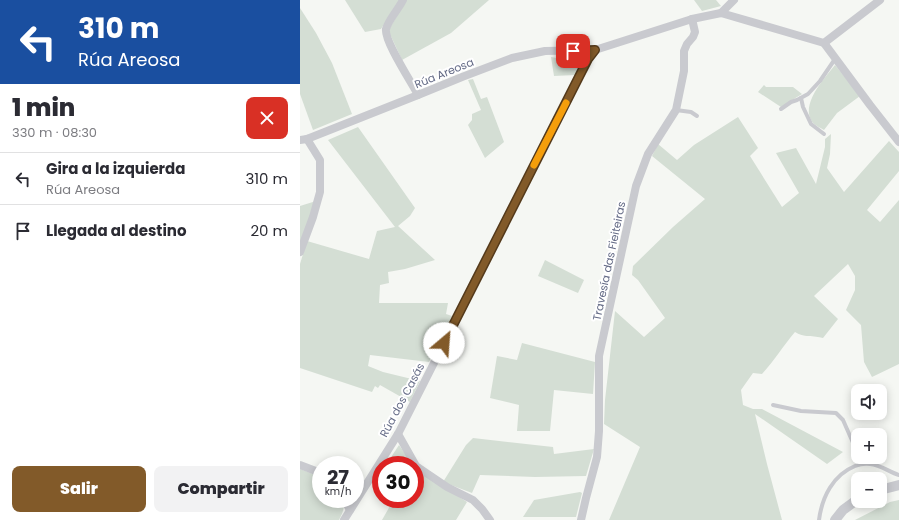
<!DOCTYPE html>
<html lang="es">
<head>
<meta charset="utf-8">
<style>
	body { margin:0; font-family:Poppins,sans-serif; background:#f2f2f3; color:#2b2b33; height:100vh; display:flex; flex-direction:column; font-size:15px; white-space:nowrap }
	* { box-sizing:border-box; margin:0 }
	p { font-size:13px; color:#7c7c81 }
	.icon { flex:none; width:22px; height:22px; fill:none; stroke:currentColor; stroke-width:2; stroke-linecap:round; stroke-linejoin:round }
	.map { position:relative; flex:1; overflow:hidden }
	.panel { display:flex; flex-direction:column; background:#fff; width:300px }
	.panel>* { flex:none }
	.banner { background:#1a4fa0; color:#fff; overflow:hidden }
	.controls { position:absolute; left:551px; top:384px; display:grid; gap:8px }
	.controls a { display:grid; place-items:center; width:36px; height:36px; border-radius:8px; background:#fff; box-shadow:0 2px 10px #0003; font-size:20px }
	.speed { position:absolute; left:12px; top:456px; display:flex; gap:8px; font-size:20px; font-weight:700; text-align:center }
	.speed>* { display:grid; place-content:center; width:52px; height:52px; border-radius:50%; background:#fff; box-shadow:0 2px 10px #0003; line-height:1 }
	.speed small { font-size:10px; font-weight:400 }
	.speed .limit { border:6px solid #d22; background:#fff; color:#111 }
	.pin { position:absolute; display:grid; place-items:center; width:34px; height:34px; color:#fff; margin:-17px; border-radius:8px; box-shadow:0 2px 6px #0006 }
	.me { position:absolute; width:44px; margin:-22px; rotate:27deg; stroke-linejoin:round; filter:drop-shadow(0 0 3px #0008) }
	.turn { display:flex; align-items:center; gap:14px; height:84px; padding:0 12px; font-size:18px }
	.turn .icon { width:52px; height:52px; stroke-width:2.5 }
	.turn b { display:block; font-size:28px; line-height:34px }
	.round { display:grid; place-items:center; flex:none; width:42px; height:42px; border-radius:8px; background:#f2f2f3 }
	.summary { display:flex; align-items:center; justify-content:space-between; height:68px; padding:0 12px }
	h1 { font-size:24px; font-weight:800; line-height:30px }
	.action { display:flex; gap:8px; margin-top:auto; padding:8px 12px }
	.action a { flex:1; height:46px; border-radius:8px; background:#825a29; color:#fff; font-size:16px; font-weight:800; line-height:46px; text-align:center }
	.action a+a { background:#f2f2f3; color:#2b2b33 }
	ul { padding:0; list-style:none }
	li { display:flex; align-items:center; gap:12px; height:52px; padding:0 12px; border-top:1px solid #e1e1e2 }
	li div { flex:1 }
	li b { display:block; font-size:15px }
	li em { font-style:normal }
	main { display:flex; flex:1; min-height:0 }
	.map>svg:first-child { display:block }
</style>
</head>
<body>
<main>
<section class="panel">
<div class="banner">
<div class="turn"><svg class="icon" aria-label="left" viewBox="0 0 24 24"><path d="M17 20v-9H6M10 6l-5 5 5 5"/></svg><div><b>310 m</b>Rúa Areosa</div></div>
</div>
<div class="summary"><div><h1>1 min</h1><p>330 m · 08:30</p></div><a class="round" style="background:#d93025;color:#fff"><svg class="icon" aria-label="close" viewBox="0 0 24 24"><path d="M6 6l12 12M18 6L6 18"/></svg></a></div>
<ul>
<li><svg class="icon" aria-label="left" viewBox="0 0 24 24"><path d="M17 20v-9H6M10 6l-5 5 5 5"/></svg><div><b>Gira a la izquierda</b><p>Rúa Areosa</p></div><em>310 m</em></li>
<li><svg class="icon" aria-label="arrive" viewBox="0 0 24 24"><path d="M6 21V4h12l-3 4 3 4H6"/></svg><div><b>Llegada al destino</b></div><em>20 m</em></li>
</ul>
<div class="action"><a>Salir</a><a>Compartir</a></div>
</section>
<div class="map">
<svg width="599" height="520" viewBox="0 0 599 520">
	<rect width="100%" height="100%" fill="#f5f7f3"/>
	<g fill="#d4ded4">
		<polygon points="45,0 100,0 81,29 65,32"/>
		<polygon points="106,0 189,0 151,33 102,60 89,32 90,28"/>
		<polygon points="394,0 416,0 421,6 402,11"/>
		<polygon points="0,8 16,33 32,63 52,114 13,130 0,94"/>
		<polygon points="251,57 257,58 278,57 281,58 282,61 275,75 254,76"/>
		<path d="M535,65L560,96L537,113L524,130C521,128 516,126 513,123C499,105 524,79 535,65Z"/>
		<polygon points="173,79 181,99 187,97 204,142 185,158 168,125 172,120 172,114 181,110 168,80"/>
		<polygon points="464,85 466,87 493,87 502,94 481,107 458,92"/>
		<path d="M438,117L458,148L450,156L482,207L499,193L476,153L496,148L516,184L525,147V139L531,134L530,154L527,168L544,192L589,141L599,152V171L567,210L580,222L599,200V364L572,377L564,362L561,325L546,310L555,290V276L548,264L514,296L538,319L523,338C514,335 503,338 495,332C483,346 474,361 462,374L453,373L441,390L443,405L453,409H462L543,452L527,464L455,414L467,464L482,520H309L340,447L304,424L305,400L315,311L344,337L365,318L338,280L332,275L333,266L373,227L405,199L352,156L358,144L377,160L394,145Z"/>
		<polygon points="58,127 115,208 110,216 98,226 135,260 105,269 88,272 89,283 80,285 79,303 148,303 146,314 152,316 129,362 70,355 68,366 83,372 120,381 110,402 80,385 78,388 75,386 72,392 0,368 0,264 7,241 69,259 77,231 95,227 28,140"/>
		<polygon points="16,201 0,243 0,206"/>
		<polygon points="245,260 284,280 278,293 238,276"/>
		<polygon points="222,343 295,362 293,394 254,390 250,431 217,431 219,405 190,398 197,356 217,360"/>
		<polygon points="173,438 253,447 254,454 294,449 286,476 235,477 180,475 172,493 143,482 166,445"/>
		<polygon points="99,445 113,465 86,465"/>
		<polygon points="115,468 167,502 156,520 82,520 94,499 115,499"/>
		<path d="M0,469L21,477V499H41C46,507 43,512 39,520H0Z"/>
		<polygon points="280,492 282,493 276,517 223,517 234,500"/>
		<polygon points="599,500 599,520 555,520 590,502"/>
	</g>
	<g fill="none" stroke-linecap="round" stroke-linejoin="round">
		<g stroke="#c9cacf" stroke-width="4">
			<polyline points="501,98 503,107 511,124 524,134"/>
			<polyline points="481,109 491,102 497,100 508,94 520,81 535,59"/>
			<polyline points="376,110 391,112 397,116"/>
			<polyline points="473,405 501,411 536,413 543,420 558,454"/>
			<polyline points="559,457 562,463"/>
			<path d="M519,520C522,497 533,475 555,466C560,464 564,463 570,464C581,465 589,472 599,475"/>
		</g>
		<g stroke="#c9cacf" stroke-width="8">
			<path d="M103,0C98,10 89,19 86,29C84,41 112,83 118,95"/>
			<polyline points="421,13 434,0"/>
			<polyline points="524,43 570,105 599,142"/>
			<polyline points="0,140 7,139 118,95 162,77 212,58 245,51 295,50"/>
			<polyline points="0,252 13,217 20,192 20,160 7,139"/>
			<polyline points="98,434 116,466 147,487 173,500 182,509 190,520"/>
			<polyline points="0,465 21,473"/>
			<polyline points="44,499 50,510"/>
			<polyline points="44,520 98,434 288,59 295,50 392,19 421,13 524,43 580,0"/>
			<polyline points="281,520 286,498 297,457 299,431 299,356 336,186 348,154 376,110 384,71 384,51 387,44 393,37 395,32 392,19"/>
		</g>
		<g stroke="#c9cacf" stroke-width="10">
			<polyline points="580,490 599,485"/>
			<polyline points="535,520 543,510 558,499"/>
		</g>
	</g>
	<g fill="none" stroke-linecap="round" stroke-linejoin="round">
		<defs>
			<polyline id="route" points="144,343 288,59 295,50 273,51"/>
		</defs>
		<use href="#route" stroke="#543a1b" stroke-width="10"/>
		<use href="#route" stroke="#825a29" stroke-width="7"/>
		<polyline stroke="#f59e0b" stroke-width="7" points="234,165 266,103"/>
	</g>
	<g text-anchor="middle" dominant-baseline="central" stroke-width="4" stroke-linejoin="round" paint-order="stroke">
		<g font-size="11" fill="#646b86" stroke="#fff">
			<text transform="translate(144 73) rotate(-22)">Rúa Areosa</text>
			<text transform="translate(309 261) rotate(-78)">Travesía das Fieiteiras</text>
			<text transform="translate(102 400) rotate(-62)">Rúa dos Casás</text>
		</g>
	</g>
</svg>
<div class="controls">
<a><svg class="icon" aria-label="sound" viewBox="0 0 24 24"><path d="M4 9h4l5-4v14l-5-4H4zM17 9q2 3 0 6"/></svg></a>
<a>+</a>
<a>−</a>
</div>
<div class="speed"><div>27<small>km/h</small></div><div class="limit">30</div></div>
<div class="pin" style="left:273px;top:51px;background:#d93025"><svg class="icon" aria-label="arrive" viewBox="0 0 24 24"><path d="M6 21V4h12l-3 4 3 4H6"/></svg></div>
<svg class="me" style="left:144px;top:343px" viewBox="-20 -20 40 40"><circle r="19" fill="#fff"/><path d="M0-13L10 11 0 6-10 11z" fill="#825a29"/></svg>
</div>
</main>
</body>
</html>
